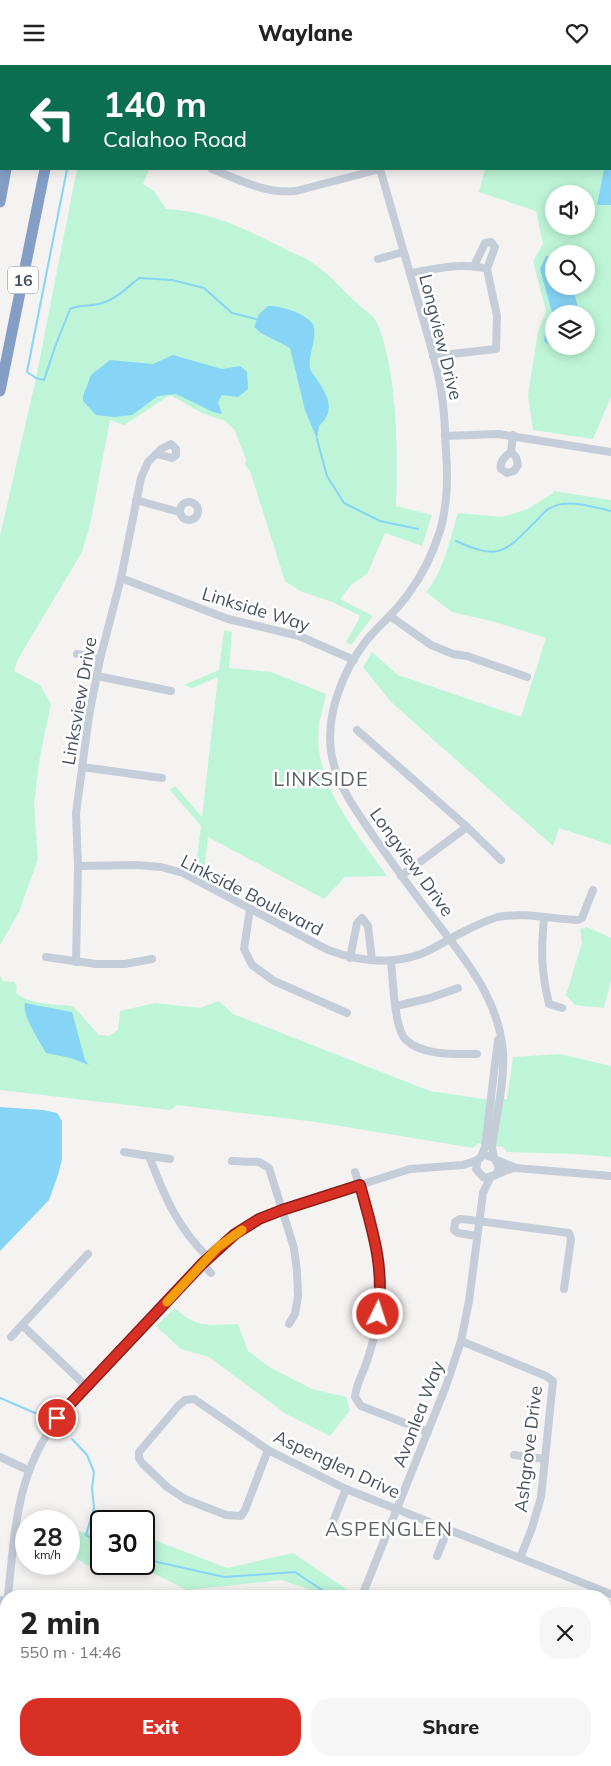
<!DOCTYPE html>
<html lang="en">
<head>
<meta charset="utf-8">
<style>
	body { margin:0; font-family:Mulish,sans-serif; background:#f6f6f6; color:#222; height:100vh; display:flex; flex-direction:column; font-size:19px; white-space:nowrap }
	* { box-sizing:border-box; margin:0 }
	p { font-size:16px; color:#767676 }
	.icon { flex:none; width:28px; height:28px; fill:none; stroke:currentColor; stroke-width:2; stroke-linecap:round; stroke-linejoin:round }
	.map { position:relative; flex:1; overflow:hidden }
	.sheet { position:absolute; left:0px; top:1525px; width:611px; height:176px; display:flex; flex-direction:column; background:#fff; border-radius:20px 20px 0 0; box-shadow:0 2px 12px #0003 }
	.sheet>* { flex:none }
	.guide { position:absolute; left:0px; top:0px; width:611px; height:105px; box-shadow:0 2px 12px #0003; background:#0b6e4f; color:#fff; overflow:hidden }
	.tools { position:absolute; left:545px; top:120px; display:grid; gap:10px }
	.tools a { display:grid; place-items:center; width:50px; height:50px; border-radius:50%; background:#fff; box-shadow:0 2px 12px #0003; font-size:25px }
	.speed { position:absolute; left:15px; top:1445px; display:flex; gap:10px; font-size:25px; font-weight:700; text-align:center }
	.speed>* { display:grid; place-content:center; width:65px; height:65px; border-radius:50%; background:#fff; box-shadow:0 2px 12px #0003; line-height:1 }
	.speed small { font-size:12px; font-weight:400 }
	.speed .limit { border:2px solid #111; border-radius:8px; background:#fff; color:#111 }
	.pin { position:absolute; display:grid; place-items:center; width:42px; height:42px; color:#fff; margin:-21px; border:2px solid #fff; border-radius:50%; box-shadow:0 1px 5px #0007 }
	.me { position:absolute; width:55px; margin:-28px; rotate:4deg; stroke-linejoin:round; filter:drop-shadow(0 0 4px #0008) }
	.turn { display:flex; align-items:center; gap:18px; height:105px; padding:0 20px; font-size:22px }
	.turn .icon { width:65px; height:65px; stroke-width:2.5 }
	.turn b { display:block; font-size:35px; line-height:42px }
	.round { display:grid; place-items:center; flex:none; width:52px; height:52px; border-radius:20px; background:#f6f6f6 }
	.summary { display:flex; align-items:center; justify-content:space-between; height:85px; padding:0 20px }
	h1 { font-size:30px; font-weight:800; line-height:38px }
	.button { display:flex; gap:10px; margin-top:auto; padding:10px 20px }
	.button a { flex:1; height:58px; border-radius:20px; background:#d93025; color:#fff; font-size:20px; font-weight:800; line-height:58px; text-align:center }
	.button a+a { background:#f6f6f6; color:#222 }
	header { display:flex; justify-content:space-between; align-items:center; height:65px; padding:0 20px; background:#fff; font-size:22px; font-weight:800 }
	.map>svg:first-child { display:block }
</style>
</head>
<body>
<header><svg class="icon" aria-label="menu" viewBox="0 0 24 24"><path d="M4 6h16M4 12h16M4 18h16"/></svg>Waylane<svg class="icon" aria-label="heart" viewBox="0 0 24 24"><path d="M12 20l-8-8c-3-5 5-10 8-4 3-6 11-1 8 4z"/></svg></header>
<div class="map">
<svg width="611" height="1701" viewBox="0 0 611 1701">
	<rect width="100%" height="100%" fill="#f5f2f2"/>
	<g fill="#bef5d8" fill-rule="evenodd">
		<path d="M550,0H611V332L593,374L533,365L528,330L538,267L546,246L533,196L543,179L536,146L479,127L485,104H610V1H550ZM554,129H586V161H554ZM554,189H586V221H554ZM554,249H586V281H554Z"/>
		<path d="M77,104H149L143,119L154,126L166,144C212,147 243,163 283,183C294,189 307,193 317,201C332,212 344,226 358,239C364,245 374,250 377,258C398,308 398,387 396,441L432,450L422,481L385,468L367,509L352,519L340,534L373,551L351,580L346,577L359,554V550L332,537L300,526L285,516L250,406L245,400L246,394L234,364L225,356L202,348L170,330L124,360L110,355L90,460L82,487L18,594L14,606L40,620L51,639L40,691L34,740L38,794L19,847L0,880V471L36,313Z"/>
		<path d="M554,426L611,435V780L559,763L553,781L390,636L363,602L372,587L398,610L521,652L546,573L495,557L452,547L426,527C444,506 450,474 458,448L502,452L528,444L553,428Z"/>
		<path d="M224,565L232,567L229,603L271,607L326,629C324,639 321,650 319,660C312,718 356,766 387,811L345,812L324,834L208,772L204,808L196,803L201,761L170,725L175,721L202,752L218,612L192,623L184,620L219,605Z"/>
		<polygon points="587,862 611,873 611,915 604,943 575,940 566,930 582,878 580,864"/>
		<path d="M0,910L3,916L14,917L17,921L16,928C30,940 56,939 73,941L99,970L109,971L118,965L120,946L155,938L200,943L219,936L233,949L430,1026L484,1034H507L513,992L560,989L611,1001V1092L575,1089L507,1087L503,1082L478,1078L473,1083L316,1057L177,1040L170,1045L0,1025Z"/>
		<path d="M175,1243C197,1264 210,1260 238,1259L248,1286L271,1303L312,1324L346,1332L350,1345L330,1371L286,1349L209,1292L181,1284L156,1261Z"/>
		<polygon points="69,1467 101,1468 101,1499 144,1499 144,1471 227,1503 293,1488 352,1528 362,1531 321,1531 308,1524 281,1515 187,1525 142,1503 106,1502 86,1500 69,1488"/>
		<polygon points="605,1619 611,1631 611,1677 605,1665"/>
	</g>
	<g fill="#86d5f7">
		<polygon points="611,69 611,140 597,140 604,104 610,104"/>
		<path d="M546,191H554V221H573L579,249H554V281H575C563,287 554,284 544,276L546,264L553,251L540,204Z"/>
		<path d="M268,241C283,241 304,248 313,259C318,274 308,288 310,303C311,307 313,309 316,313C327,330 337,345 319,361L317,374L305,345L290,283L261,268L254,262L259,249Z"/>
		<polygon points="173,290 222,304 240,301 247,307 248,324 238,332 222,330 218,337 222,349 213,347 176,329 158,331 132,350 114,352 96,350 83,336 83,331 91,310 110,295 153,299"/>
		<path d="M25,938L72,947L85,995L89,1000L71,993L46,988C40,977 21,949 25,938Z"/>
		<polygon points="0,1042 43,1045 57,1048 62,1056 62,1094 58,1110 49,1135 0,1186"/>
	</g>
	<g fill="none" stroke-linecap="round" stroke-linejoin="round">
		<g stroke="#86d5f7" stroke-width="2">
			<polyline points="88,1 88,0"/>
			<path d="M67,104L27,307L36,313L44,315L55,282L70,244C81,239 91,242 102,238C116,234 128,222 139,213L172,215L204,223L232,248L256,254"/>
			<polyline points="317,374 327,411 344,438 380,456 418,464"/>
			<path d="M456,476C500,496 505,487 536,456C540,452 545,445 550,443C568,433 592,442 611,446"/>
			<polyline points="0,1333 35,1348"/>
			<polyline points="72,1374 87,1390 94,1407 92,1423 94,1443 86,1470 101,1478"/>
			<polyline points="144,1494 224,1512 295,1507 331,1531"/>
			<polyline points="605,1646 611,1653"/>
		</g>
		<g stroke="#c5cdd8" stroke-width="8">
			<polyline points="249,0 250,1"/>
			<polyline points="365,0 365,1"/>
			<polyline points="234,1 236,0"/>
			<polyline points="499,1 499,0"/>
			<path d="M212,104C239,115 266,129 296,126L380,104"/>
			<path d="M380,104C394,154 409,204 423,254C430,279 439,306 442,332C445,350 445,368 446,386C448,413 448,439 440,466C433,488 423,509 409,528C397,546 380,559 366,576C343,606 326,648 331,686C336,720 356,745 374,772C392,797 409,822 428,846C460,888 498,930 503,986C505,1017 496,1051 492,1082L494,1093"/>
			<polyline points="378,194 403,187"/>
			<polyline points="474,201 485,178 491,177 495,182 487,204"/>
			<path d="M410,208C436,204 461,197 487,204"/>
			<polyline points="433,291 496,284 497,251 487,204"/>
			<polyline points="445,371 498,369 611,387"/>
			<path d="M511,387L516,392L518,400L514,406L507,408L501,404C499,396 505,391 511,387L513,370"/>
			<polyline points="136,435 179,447"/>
			<circle cx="189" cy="446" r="9"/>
			<polyline points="121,513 228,554 299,571 354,595"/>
			<polyline points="390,551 431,580 453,589 467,591 527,612"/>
			<polyline points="77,589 100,594"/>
			<polyline points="97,611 171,626"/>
			<polyline points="357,665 467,762 501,795"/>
			<polyline points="82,702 162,713"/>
			<path d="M78,801L136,800L161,802L183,808L328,885C358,896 391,900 421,889C433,884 444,877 455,871C469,864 483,856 498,852C524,847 551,854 578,855L582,853L593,825"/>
			<polyline points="401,811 467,762"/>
			<polyline points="250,844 244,884 252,900 274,916 347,948"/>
			<path d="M544,853C541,886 541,906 549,939L562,943"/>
			<polyline points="46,892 96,899 125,899 152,894"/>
			<polyline points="350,893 357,858 362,853 368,861 372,895"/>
			<path d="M391,896C393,913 394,964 406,975C423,991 456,989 477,989"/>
			<polyline points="76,897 78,801 76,748 89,651 100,594 121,513 141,413 148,397 161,384 171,379 176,384 176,390 172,393 157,389"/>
			<polyline points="396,941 430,933 458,923"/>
			<path d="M124,1087L149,1091C164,1130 177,1163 209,1193"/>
			<polyline points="149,1091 170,1094"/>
			<polyline points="481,1092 485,1082 498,975"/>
			<polyline points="497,1095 516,1103 611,1111"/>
			<polyline points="232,1096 259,1097 269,1103 294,1183 297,1206 298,1231 295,1249 289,1259"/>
			<path d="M355,1107C371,1158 388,1208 376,1262C374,1274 370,1287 366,1299C362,1310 356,1320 355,1332L361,1341L428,1367"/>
			<path d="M496,1109L499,1102L494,1093L484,1090L478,1094L476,1104L483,1112C492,1114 503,1105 514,1103"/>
			<polyline points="477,1171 458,1168 454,1165 455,1157 460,1154 471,1155 569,1168 571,1174 564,1224"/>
			<polyline points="202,1199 211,1208"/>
			<polyline points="11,1272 22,1260"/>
			<polyline points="461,1276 546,1311 553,1316 541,1432 532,1463 520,1493"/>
			<polyline points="86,1321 22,1260 88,1189"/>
			<polyline points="268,1385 245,1445 241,1451 226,1450 185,1434 167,1422 142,1398 139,1393 139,1387 179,1340 185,1335 194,1334 268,1385 346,1424 611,1529"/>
			<polyline points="514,1390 545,1394"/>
			<polyline points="0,1392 28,1405"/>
			<polyline points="333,1457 346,1424"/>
			<polyline points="437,1491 448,1464"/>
			<path d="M8,1531C16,1454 17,1399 70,1338L218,1182L235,1169L259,1154L281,1145L410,1104L463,1100L478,1095"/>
			<polyline points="362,1531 446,1321 461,1276 469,1236 483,1128 490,1113"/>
			<polyline points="0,1535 6,1536"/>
			<polyline points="0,1594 6,1544"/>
			<polyline points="0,1676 6,1675"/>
			<polyline points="113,1695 127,1701"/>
			<polyline points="102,1701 104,1695"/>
			<polyline points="306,1701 307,1695"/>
		</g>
		<g stroke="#859ec6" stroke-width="11">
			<polyline points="24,1 25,0"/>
			<polyline points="66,1 66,0"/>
			<polyline points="0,137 6,104"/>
			<polyline points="0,326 45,104"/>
		</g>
	</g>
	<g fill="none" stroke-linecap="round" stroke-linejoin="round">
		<defs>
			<path id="route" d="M57,1353L202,1199L235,1169L259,1154L282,1145L360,1120C372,1164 385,1202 378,1249"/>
		</defs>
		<use href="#route" stroke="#8d1f18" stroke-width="12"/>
		<use href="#route" stroke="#d93025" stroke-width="9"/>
		<polyline stroke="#f59e0b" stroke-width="9" points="167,1237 218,1182 242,1165"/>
	</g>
	<g text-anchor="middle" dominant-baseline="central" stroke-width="5" stroke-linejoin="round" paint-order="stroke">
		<rect fill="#fff" stroke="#7e8792" stroke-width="1" x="8" y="201.5" width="30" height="27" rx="4"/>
		<g font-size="16" font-weight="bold" fill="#475363">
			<text x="23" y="215">16</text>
		</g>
		<g font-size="18" fill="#475363" stroke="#fff">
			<text transform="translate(441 272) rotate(76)">Longview Drive</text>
			<text transform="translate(256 544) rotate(17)">Linkside Way</text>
			<text transform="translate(79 636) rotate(-80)">Linksview Drive</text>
			<text transform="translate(412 797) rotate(54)">Longview Drive</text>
			<text transform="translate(252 830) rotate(27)">Linkside Boulevard</text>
			<text transform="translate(418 1349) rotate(-69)">Avonlea Way</text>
			<text transform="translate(528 1384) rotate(-83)">Ashgrove Drive</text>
			<text transform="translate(337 1399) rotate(25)">Aspenglen Drive</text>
		</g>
		<g font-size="20" letter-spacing="1" fill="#5e6168" stroke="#fff">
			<text x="321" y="713">LINKSIDE</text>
			<text x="389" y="1463">ASPENGLEN</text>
		</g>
	</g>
</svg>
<div class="tools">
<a><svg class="icon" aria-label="sound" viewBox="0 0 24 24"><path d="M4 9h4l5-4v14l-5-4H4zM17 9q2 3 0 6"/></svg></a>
<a><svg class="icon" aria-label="search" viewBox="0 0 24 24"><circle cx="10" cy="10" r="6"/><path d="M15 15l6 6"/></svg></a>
<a><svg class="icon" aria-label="layers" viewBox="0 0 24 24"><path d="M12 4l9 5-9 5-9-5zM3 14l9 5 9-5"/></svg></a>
</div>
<div class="speed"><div>28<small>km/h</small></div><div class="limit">30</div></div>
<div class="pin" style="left:57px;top:1353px;background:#d93025"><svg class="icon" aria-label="arrive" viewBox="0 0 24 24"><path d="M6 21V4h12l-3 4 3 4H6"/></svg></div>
<svg class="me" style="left:378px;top:1249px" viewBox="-20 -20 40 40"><circle r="17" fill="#d93025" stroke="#fff" stroke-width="3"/><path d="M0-11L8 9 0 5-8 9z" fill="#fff"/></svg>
<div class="guide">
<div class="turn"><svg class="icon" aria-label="left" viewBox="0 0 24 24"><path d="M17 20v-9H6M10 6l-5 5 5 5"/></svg><div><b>140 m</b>Calahoo Road</div></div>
</div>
<section class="sheet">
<div class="summary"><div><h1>2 min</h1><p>550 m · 14:46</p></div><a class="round"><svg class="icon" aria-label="close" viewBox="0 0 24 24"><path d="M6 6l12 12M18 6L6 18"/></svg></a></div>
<div class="button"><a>Exit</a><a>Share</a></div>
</section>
</div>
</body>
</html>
